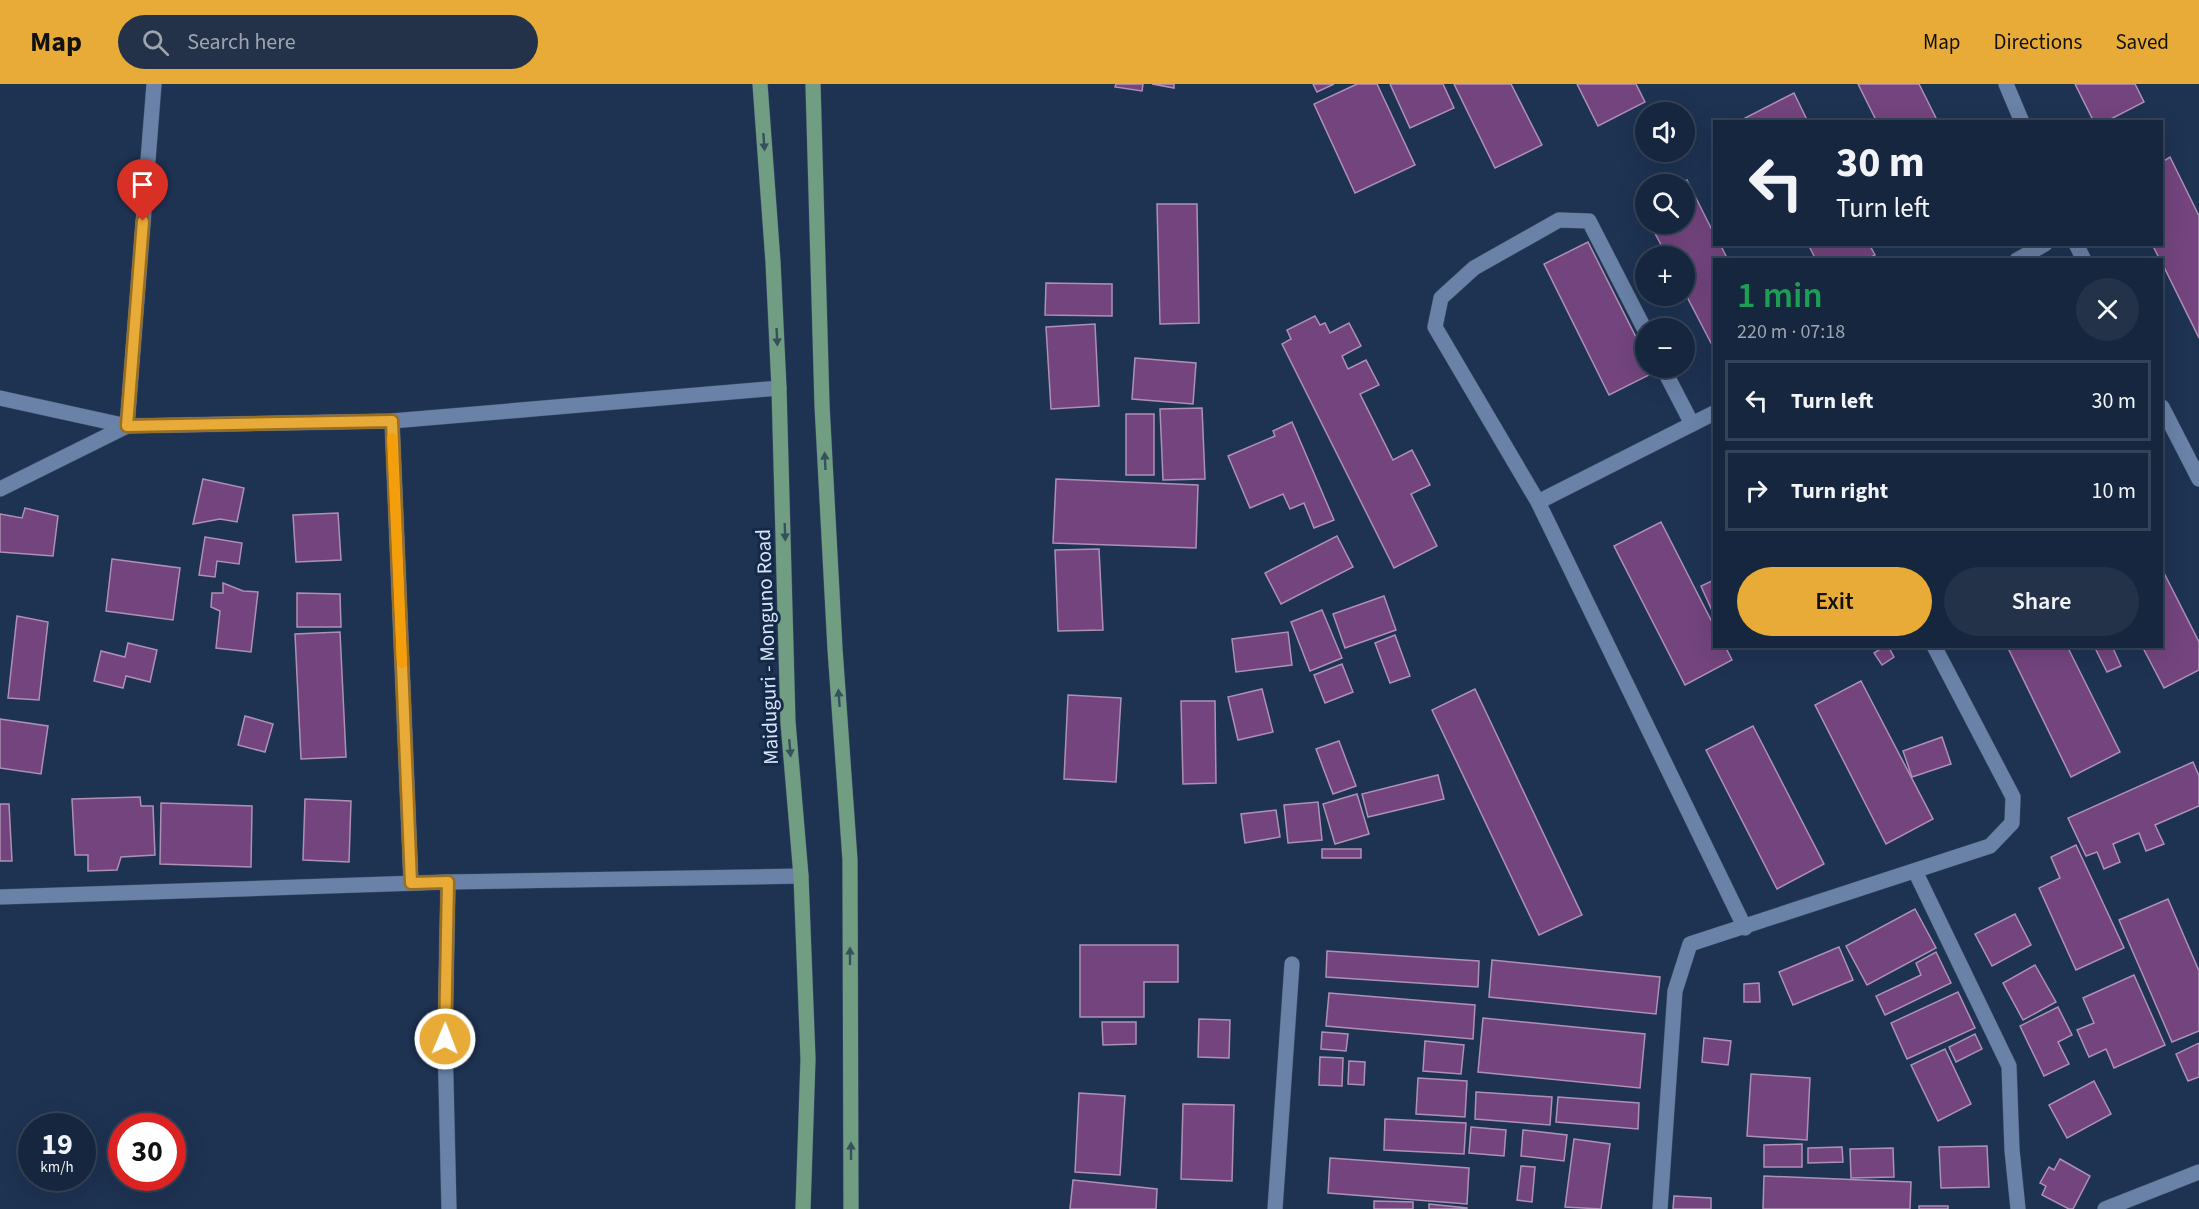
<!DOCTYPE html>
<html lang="en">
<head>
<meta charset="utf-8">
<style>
	body { margin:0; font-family:"Source Sans 3",sans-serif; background:#233249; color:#f1f3f6; height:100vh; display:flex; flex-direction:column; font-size:22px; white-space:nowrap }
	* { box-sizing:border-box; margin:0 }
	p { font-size:20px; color:#9ea5b0 }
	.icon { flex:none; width:33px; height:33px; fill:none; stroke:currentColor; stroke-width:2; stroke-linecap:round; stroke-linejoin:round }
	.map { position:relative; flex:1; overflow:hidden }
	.details { position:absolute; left:1713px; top:174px; width:450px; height:390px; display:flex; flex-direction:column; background:#16263e; border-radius:0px; box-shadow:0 6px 24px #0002,0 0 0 2px #354358 }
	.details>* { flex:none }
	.guide { position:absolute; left:1713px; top:36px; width:450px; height:126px; border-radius:0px; box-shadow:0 6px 24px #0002,0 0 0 2px #354358; background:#16263e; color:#f1f3f6; overflow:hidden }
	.tools { position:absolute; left:1635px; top:18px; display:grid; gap:12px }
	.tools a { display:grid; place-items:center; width:60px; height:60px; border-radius:50%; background:#16263e; box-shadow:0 6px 24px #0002,0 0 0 2px #354358; font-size:30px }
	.speed { position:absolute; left:18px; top:1029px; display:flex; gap:12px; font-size:30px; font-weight:700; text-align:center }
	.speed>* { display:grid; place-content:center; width:78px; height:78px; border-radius:50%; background:#16263e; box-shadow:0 6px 24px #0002,0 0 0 2px #354358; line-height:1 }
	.speed small { font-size:15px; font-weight:400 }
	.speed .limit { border:9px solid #d22; background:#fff; color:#111 }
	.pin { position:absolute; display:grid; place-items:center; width:51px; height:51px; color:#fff; margin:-62px -26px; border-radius:50% 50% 50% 0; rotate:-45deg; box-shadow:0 0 6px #0007 }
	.pin .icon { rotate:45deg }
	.me { position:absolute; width:66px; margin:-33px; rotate:1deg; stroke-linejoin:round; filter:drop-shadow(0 0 4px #0008) }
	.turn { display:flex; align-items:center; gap:21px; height:126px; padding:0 24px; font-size:27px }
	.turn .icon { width:78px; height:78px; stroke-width:2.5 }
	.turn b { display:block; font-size:42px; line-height:51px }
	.round { display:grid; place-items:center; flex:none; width:63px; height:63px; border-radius:32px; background:#233249 }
	.overview { display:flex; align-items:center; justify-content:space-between; height:102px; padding:0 24px }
	h1 { font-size:36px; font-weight:600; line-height:45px; color:#1e9e55 }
	.button { display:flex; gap:12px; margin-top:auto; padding:12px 24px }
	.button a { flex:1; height:69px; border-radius:36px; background:#e8ab37; color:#111; font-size:24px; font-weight:600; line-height:69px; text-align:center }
	.button a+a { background:#233249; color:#f1f3f6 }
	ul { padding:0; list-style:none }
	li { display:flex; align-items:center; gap:18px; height:81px; margin:0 12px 9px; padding:0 12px; border:3px solid #354358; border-radius:0px }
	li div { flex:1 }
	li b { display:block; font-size:22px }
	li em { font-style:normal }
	header { display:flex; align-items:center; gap:36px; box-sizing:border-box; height:84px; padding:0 30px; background:#e8ab37; color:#111 }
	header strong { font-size:28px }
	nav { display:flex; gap:33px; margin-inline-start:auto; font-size:21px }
	.search { width:420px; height:54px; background:#233249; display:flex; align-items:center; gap:15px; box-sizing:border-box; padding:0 21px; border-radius:33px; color:#9ea5b0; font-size:22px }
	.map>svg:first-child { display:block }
</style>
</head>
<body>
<header>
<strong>Map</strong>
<div class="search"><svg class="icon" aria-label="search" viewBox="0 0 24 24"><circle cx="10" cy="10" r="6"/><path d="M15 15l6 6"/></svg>Search here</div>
<nav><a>Map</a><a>Directions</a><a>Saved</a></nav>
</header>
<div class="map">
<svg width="2199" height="1125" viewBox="0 0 2199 1125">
	<rect width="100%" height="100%" fill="#1e3252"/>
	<g fill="#73447e" stroke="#ae90b6" stroke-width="1.5">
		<polygon points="1116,0 1143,0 1142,7 1115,3"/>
		<polygon points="1152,0 1174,0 1174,4"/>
		<polygon points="1313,0 1334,0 1317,8"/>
		<polygon points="1357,0 1377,0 1415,81 1355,109 1314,20"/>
		<polygon points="1390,0 1443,0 1454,24 1410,44"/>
		<polygon points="1454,0 1511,0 1542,61 1495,84"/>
		<polygon points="1577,0 1636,0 1645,18 1598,42"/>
		<polygon points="1858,0 1919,0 1938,38 1877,38"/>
		<polygon points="2075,0 2135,0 2144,18 2105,38 2094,38"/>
		<polygon points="1794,9 1808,38 1747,38 1745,34"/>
		<polygon points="2170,73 2199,132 2199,254 2162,179 2162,176 2160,176 2152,160 2162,160 2162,78"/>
		<polygon points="1687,96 1714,150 1714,160 1720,160 1728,176 1714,176 1714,257 1711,259 1684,207 1684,172 1667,172 1650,140 1684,140 1684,100 1679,100"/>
		<polygon points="1157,120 1197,120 1199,239 1160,240"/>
		<polygon points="1588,158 1646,273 1646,284 1651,284 1653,289 1609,311 1544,180"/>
		<polygon points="1808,160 1869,160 1875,171 1865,176 1816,176"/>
		<polygon points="1046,199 1112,200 1112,232 1045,231"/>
		<polygon points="1315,232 1320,241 1325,239 1330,249 1349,239 1361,262 1342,272 1348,285 1366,276 1379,301 1360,310 1393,376 1412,366 1430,401 1411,410 1437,462 1394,484 1282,260 1291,255 1287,246"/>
		<polygon points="1095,240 1099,322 1051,325 1046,243"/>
		<polygon points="1135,274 1196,279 1193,320 1132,315"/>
		<polygon points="1202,324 1205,395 1163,396 1160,325"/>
		<rect x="1126" y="330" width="28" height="61"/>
		<polygon points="1292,338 1334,436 1314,444 1304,419 1290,425 1283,410 1250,424 1228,372 1275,352 1273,347"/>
		<polygon points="203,395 244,404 237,438 220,435 193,440"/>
		<polygon points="1056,395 1198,401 1196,464 1053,459"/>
		<polygon points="25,424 58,432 53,472 0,468 0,430 22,434"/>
		<polygon points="338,429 341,476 296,478 293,431"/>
		<polygon points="1661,438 1714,542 1714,562 1725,562 1732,576 1685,601 1614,462"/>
		<polygon points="1337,452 1353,483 1281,520 1265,489"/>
		<polygon points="205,453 242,459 239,480 217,477 215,493 199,491"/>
		<polygon points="1099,465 1103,546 1058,547 1055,466"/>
		<polygon points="112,475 180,484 173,536 106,527"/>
		<polygon points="2162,485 2199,558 2199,586 2164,604 2142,562 2162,562"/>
		<polygon points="1714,496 1714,531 1701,502"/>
		<polygon points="223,499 243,507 258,508 251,568 216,564 220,527 211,523 212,509 223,509"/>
		<polygon points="297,509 340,510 341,543 297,543"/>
		<polygon points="1384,512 1396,546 1345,564 1333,530"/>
		<polygon points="1322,526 1342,574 1310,587 1291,538"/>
		<polygon points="17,532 48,538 39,616 8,614"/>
		<polygon points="340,548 346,673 301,675 295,550"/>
		<polygon points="1288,548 1292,581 1236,588 1232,555"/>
		<polygon points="1395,551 1410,592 1390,599 1375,559"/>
		<polygon points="128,559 157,566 150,598 126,592 123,604 94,597 101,567 125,573"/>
		<polygon points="1885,562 1888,562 1894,573 1882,581 1874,569"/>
		<polygon points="2007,562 2067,562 2120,668 2071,693"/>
		<polygon points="2094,562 2112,562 2121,582 2107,588"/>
		<polygon points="1342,580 1353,608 1325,619 1314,591"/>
		<polygon points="1861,597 1933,735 1886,760 1815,621"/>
		<polygon points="1262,605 1273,648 1238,656 1228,613"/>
		<polygon points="1475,605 1582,831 1539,851 1432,626"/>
		<polygon points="1068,611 1121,614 1116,698 1064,695"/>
		<polygon points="1181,617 1215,617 1216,699 1183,700"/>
		<polygon points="245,632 273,640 265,668 238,661"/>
		<polygon points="0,635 48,642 41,690 0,684"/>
		<polygon points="1753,642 1824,780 1777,805 1706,666"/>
		<polygon points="1942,653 1951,680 1912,693 1903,667"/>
		<polygon points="1339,657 1356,702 1333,710 1316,665"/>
		<polygon points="2193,678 2199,692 2199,722 2155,741 2164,760 2146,767 2139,749 2113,760 2120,778 2104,785 2097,768 2086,772 2068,734"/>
		<polygon points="1438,691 1444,715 1368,733 1362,710"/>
		<polygon points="1357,710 1369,750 1335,760 1323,720"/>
		<polygon points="140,713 141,722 153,722 155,771 121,773 117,786 88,787 88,771 75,771 72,715"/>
		<polygon points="305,715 351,717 349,778 303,776"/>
		<polygon points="1318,718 1322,756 1288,759 1284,721"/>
		<polygon points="161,719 252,722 251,783 160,780"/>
		<polygon points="0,720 9,720 12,777 0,777"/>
		<polygon points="1276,726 1280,753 1245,759 1241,730"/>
		<polygon points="2076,761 2124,864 2076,886 2039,804 2060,794 2051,773"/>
		<rect x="1322" y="765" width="39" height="9"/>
		<polygon points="2168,815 2199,887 2199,947 2172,958 2119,836"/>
		<polygon points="1915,825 1936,864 1867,901 1846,862"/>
		<polygon points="2015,830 2031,861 1992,882 1975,850"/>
		<polygon points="1080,861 1178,861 1178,898 1144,898 1144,933 1080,933"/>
		<polygon points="1839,863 1853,896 1793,921 1779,888"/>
		<polygon points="1327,867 1479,877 1478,903 1326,893"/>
		<polygon points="1936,868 1951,899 1885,931 1876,912 1921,891 1916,879"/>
		<polygon points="1492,876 1660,893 1656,930 1489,913"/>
		<polygon points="2035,881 2056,918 2023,936 2003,899"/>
		<polygon points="2134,891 2165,961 2114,984 2106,965 2089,973 2077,946 2094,939 2083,914"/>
		<polygon points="1759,899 1760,918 1744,918 1744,900"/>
		<polygon points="1958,908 1975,944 1907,975 1891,939"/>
		<polygon points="1329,909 1475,921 1473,955 1326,942"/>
		<polygon points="2058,923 2072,951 2058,958 2069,980 2044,992 2020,942"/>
		<polygon points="1483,934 1645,950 1640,1004 1478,988"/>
		<polygon points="1199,935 1230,936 1229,974 1198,973"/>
		<polygon points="1102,938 1136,938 1136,960 1103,961"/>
		<polygon points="1322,948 1348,950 1346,967 1321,965"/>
		<polygon points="1975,950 1982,965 1956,978 1949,963"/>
		<polygon points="1704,954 1731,957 1728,981 1702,978"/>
		<polygon points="1425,957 1464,961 1461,990 1423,987"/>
		<polygon points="2199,959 2199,993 2188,997 2176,970"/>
		<polygon points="1945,965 1971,1020 1938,1037 1911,981"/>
		<polygon points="1320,973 1343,974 1342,1002 1319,1001"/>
		<polygon points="1349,977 1365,978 1364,1001 1348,1000"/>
		<polygon points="1751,990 1810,994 1807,1056 1747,1052"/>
		<polygon points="1418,994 1467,997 1465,1033 1416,1030"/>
		<polygon points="2094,997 2111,1030 2067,1054 2049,1021"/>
		<polygon points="1476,1008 1552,1013 1550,1041 1475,1035"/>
		<polygon points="1079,1009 1125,1012 1120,1091 1075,1088"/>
		<polygon points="1558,1013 1639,1019 1638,1045 1556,1038"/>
		<polygon points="1183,1020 1234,1021 1232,1097 1181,1095"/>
		<polygon points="1385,1035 1466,1039 1464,1070 1384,1066"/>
		<polygon points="1471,1043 1506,1046 1504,1072 1469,1069"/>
		<polygon points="1523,1046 1567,1051 1564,1077 1521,1072"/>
		<polygon points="1574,1055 1610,1060 1601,1125 1565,1123"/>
		<polygon points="1802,1060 1802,1083 1764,1083 1764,1061"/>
		<polygon points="1987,1062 1989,1103 1941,1104 1939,1063"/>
		<polygon points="1842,1063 1843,1078 1808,1079 1808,1064"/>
		<polygon points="1893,1064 1894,1093 1851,1094 1850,1065"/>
		<polygon points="1330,1074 1469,1084 1467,1120 1328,1109"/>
		<polygon points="2060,1075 2090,1092 2073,1125 2069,1125 2042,1111 2046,1102 2040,1099 2049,1083 2054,1086"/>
		<polygon points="1521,1082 1535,1083 1532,1118 1517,1116"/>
		<polygon points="1764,1092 1911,1098 1910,1125 1763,1125"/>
		<polygon points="1073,1096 1157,1105 1156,1125 1070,1125"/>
		<polygon points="1674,1112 1711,1114 1711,1125 1673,1125"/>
		<polygon points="1374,1117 1413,1118 1413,1125 1374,1125"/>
		<polygon points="1429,1120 1467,1124 1467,1125 1429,1125"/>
		<rect x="1919" y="1122" width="29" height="3"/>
	</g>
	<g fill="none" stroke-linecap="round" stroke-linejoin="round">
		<defs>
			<g id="minor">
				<polyline points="2006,0 2022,38"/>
				<polyline points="2076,160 2084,176"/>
				<polyline points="2017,176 2045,160"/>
				<polyline points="1646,248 1589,137 1559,136 1474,184 1441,214 1435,243 1538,418 1745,844"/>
				<polyline points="1663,284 1692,340"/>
				<polyline points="0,314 127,342 392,337 779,304"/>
				<polyline points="2162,323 2199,395"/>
				<polyline points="392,337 411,799"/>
				<polyline points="127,342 154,0"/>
				<polyline points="0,405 127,342"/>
				<polyline points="1538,418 1714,329"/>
				<polyline points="1915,787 2009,982 2012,1066 2018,1125"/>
				<polyline points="448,798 445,955 449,1125"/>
				<polyline points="0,813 448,798 801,792"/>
				<polyline points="1275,1125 1292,880"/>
				<polyline points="1660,1125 1675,907 1690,860 1990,762 2012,739 2013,713 1934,562"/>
				<polyline points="2105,1125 2199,1088"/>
			</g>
			<g id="major">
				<polyline points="760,0 773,178 779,304 788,638 801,792 808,975 803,1125"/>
				<polyline points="813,0 822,321 835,565 850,776 851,1125"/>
			</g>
		</defs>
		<use href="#minor" stroke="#3c4e69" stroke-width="16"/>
		<use href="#major" stroke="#3c4e69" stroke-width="16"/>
		<use href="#minor" stroke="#6a82a8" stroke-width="15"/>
		<use href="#major" stroke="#719d82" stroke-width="15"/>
	</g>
	<defs><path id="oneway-solid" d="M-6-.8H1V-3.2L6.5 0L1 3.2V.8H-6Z" transform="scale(1.5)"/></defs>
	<g fill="#35515c">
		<use href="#oneway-solid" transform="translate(764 58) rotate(86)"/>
		<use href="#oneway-solid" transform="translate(777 253) rotate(87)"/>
		<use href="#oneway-solid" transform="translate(825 377) rotate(-93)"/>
		<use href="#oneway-solid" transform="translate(785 448) rotate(88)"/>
		<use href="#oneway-solid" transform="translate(839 614) rotate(-94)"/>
		<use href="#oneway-solid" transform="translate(790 664) rotate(85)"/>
		<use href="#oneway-solid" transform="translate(850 872) rotate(-90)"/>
		<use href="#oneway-solid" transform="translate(851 1067) rotate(-90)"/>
	</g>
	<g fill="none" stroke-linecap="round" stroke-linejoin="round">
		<defs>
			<polyline id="route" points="143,137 127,342 392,337 411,799 448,798 445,955"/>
		</defs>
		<use href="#route" stroke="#976f24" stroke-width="15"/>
		<use href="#route" stroke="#e8ab37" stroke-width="10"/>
		<polyline stroke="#f59e0b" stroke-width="10" points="392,354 402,579"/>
	</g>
	<g text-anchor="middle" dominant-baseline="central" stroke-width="6" stroke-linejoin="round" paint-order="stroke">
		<g font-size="21" fill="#d7e4f9" stroke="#142847">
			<text transform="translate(767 563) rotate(-92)">Maiduguri - Monguno Road</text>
		</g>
	</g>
</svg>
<div class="tools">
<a><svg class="icon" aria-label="sound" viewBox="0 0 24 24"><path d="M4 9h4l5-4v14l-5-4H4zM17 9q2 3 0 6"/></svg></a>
<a><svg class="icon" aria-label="search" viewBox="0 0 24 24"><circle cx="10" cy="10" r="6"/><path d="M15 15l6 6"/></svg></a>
<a>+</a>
<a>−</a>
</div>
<div class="speed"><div>19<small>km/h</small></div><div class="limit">30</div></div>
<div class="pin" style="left:143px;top:137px;background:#d93025"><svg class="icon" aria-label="arrive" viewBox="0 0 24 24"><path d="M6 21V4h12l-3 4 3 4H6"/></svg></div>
<svg class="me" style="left:445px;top:955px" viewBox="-20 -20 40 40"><circle r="17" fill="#e8ab37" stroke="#fff" stroke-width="3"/><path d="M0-11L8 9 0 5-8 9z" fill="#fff"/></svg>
<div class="guide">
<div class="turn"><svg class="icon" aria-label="left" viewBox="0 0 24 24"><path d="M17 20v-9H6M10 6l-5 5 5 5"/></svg><div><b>30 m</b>Turn left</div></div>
</div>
<section class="details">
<div class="overview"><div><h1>1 min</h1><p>220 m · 07:18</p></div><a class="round"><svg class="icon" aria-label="close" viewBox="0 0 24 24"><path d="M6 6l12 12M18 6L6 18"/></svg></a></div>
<ul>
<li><svg class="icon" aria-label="left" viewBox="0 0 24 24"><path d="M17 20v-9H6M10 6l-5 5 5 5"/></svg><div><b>Turn left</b></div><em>30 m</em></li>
<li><svg class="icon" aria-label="right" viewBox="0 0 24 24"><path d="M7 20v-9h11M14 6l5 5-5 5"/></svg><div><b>Turn right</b></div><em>10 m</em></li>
</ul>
<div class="button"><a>Exit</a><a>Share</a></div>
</section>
</div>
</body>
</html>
